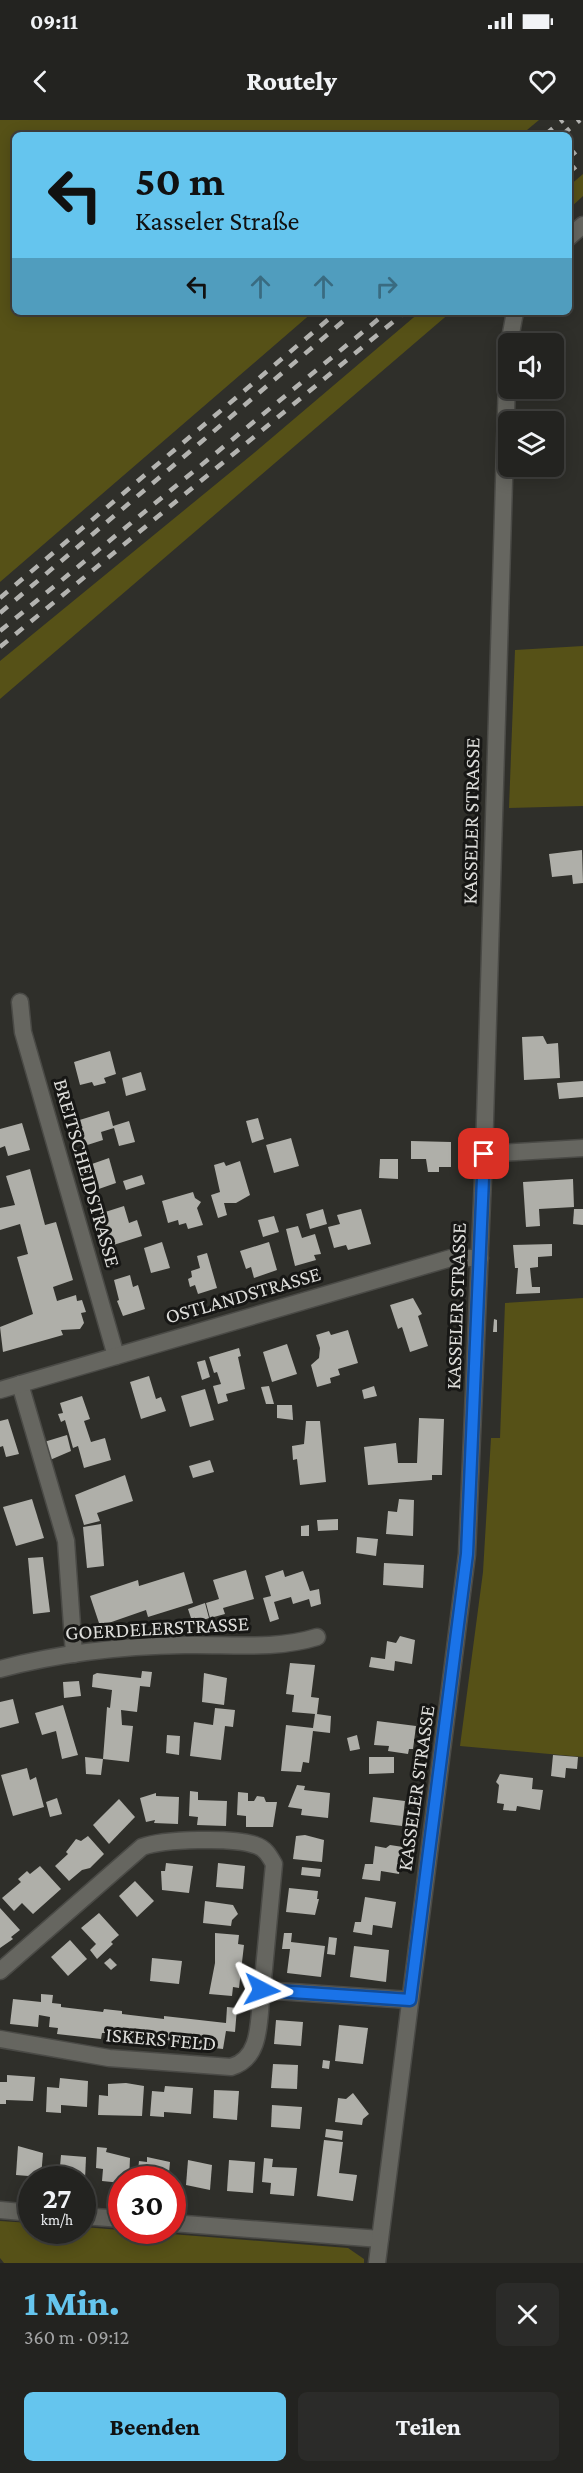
<!DOCTYPE html>
<html lang="de">
<head>
<meta charset="utf-8">
<style>
	body { margin:0; font-family:"Crimson Pro",serif; background:#2b2b29; color:#f1f3f6; height:100vh; display:flex; flex-direction:column; font-size:22px; white-space:nowrap }
	* { box-sizing:border-box; margin:0 }
	p { font-size:20px; color:#a3a4a5 }
	.icon { flex:none; width:33px; height:33px; fill:none; stroke:currentColor; stroke-width:2; stroke-linecap:round; stroke-linejoin:round }
	.map { position:relative; height:2143px; overflow:hidden }
	.side { display:flex; flex-direction:column; background:#232320; flex:1 }
	.side>* { flex:none }
	.guide { position:absolute; left:12px; top:12px; width:560px; height:183px; border-radius:9px; box-shadow:0 3px 15px #0003,0 0 0 2px #40403e; background:#65c5ee; color:#111; overflow:hidden }
	.fabs { position:absolute; left:498px; top:213px; display:grid; gap:12px }
	.fabs a { display:grid; place-items:center; width:66px; height:66px; border-radius:9px; background:#232320; box-shadow:0 3px 15px #0003,0 0 0 2px #40403e; font-size:30px }
	.speed { position:absolute; left:18px; top:2046px; display:flex; gap:12px; font-size:30px; font-weight:700; text-align:center }
	.speed>* { display:grid; place-content:center; width:78px; height:78px; border-radius:50%; background:#232320; box-shadow:0 3px 15px #0003,0 0 0 2px #40403e; line-height:1 }
	.speed small { font-size:15px; font-weight:400 }
	.speed .limit { border:9px solid #d22; background:#fff; color:#111 }
	.pin { position:absolute; display:grid; place-items:center; width:51px; height:51px; color:#fff; margin:-26px; border-radius:12px; box-shadow:0 3px 9px #0006 }
	.me { position:absolute; width:66px; margin:-33px; rotate:94deg; stroke-linejoin:round; filter:drop-shadow(0 0 4px #0008) }
	.turn { display:flex; align-items:center; gap:21px; height:126px; padding:0 24px; font-size:27px }
	.turn .icon { width:78px; height:78px; stroke-width:2.5 }
	.turn b { display:block; font-size:42px; line-height:51px }
	.lanes { display:flex; align-items:center; height:57px; padding:0 24px; background:#0003; justify-content:center; gap:30px; direction:ltr }
	.lanes .off { opacity:.35 }
	.round { display:grid; place-items:center; flex:none; width:63px; height:63px; border-radius:9px; background:#2b2b29 }
	.headline { display:flex; align-items:center; justify-content:space-between; height:102px; padding:0 24px }
	h1 { font-size:36px; font-weight:800; line-height:45px; color:#65c5ee }
	.button { display:flex; gap:12px; margin-top:auto; padding:12px 24px }
	.button a { flex:1; height:69px; border-radius:9px; background:#65c5ee; color:#111; font-size:24px; font-weight:800; line-height:69px; text-align:center }
	.button a+a { background:#2b2b29; color:#f1f3f6 }
	.status { display:flex; justify-content:space-between; align-items:center; height:42px; padding:0 30px; background:#232320; direction:ltr }
	.status svg { height:16px; fill:currentColor }
	header { display:flex; justify-content:space-between; align-items:center; height:78px; padding:0 24px; background:#232320; font-size:27px; font-weight:800 }
	.map>svg:first-child { display:block }
</style>
</head>
<body>
<div class="status"><b>09:11</b><svg viewBox="0 0 49 12"><path d="M0 12V9h3v3zM5 12V6h3v6zM10 12V3h3v9zM15 12V0h3v12zM26 1h20v11H26zM47 4h2v5h-2z"/></svg></div>
<header><svg class="icon" aria-label="back" viewBox="0 0 24 24"><path d="M15 5l-7 7 7 7"/></svg>Routely<svg class="icon" aria-label="heart" viewBox="0 0 24 24"><path d="M12 20l-8-8c-3-5 5-10 8-4 3-6 11-1 8 4z"/></svg></header>
<div class="map">
<svg width="583" height="2143" viewBox="0 0 583 2143">
	<rect width="100%" height="100%" fill="#2f2f2a"/>
	<g fill="#565117">
		<polygon points="0,0 539,0 521,15 15,15 15,192 313,192 0,462"/>
		<polygon points="583,54 583,76 569,89 569,66"/>
		<polygon points="420,192 451,192 0,579 0,541 254,333"/>
		<polygon points="583,526 583,686 509,688 515,530"/>
		<polygon points="583,1178 583,1637 460,1626 483,1452 491,1318 500,1318 505,1183"/>
		<polygon points="0,2101 31,2103 32,2110 82,2110 83,2107 348,2128 364,2139 364,2143 4,2143 0,2138"/>
	</g>
	<g fill="#afafa9">
		<polygon points="582,730 583,763 573,764 572,755 552,757 549,734"/>
		<polygon points="543,916 547,924 558,923 560,958 524,960 522,917"/>
		<polygon points="110,931 116,954 104,958 106,963 94,966 92,962 80,965 74,942"/>
		<polygon points="141,952 146,970 126,976 122,958"/>
		<polygon points="583,961 583,977 559,979 557,963"/>
		<polygon points="109,991 113,1006 129,1001 135,1022 119,1026 114,1008 101,1012 103,1020 81,1027 73,1002"/>
		<polygon points="258,998 264,1019 252,1023 246,1001"/>
		<polygon points="22,1003 30,1030 8,1036 5,1026 0,1028 0,1009"/>
		<polygon points="291,1018 299,1046 274,1053 266,1025"/>
		<polygon points="411,1021 451,1022 451,1047 439,1047 439,1052 428,1052 426,1039 411,1039"/>
		<polygon points="109,1038 116,1063 93,1071 88,1056 92,1054 89,1045"/>
		<polygon points="380,1039 398,1039 398,1059 379,1058"/>
		<polygon points="240,1041 250,1075 236,1083 224,1083 227,1095 218,1098 211,1075 220,1072 214,1045 224,1042 226,1046"/>
		<polygon points="30,1049 45,1105 56,1102 73,1160 53,1167 57,1181 76,1175 77,1181 82,1180 86,1192 81,1193 84,1203 80,1209 61,1210 63,1215 3,1232 0,1207 33,1194 17,1137 28,1134 20,1104 0,1110 0,1088 15,1085 6,1056"/>
		<polygon points="142,1055 145,1064 126,1070 123,1061"/>
		<polygon points="573,1059 574,1087 539,1089 540,1106 526,1107 523,1062"/>
		<polygon points="193,1072 195,1078 201,1082 197,1088 203,1105 188,1109 186,1103 179,1105 178,1100 168,1103 162,1081"/>
		<polygon points="124,1086 129,1103 137,1100 142,1116 107,1127 99,1094"/>
		<polygon points="323,1089 327,1104 310,1109 306,1094"/>
		<polygon points="361,1089 371,1124 348,1130 346,1125 334,1128 328,1107 340,1104 337,1095"/>
		<polygon points="574,1089 583,1089 583,1105 573,1104"/>
		<polygon points="274,1096 279,1112 263,1117 258,1100"/>
		<polygon points="298,1106 302,1118 315,1114 321,1134 314,1135 316,1140 295,1146 286,1109"/>
		<polygon points="162,1122 170,1148 151,1153 144,1128"/>
		<polygon points="269,1122 277,1150 254,1158 251,1147 246,1149 240,1131"/>
		<polygon points="552,1124 552,1136 538,1137 538,1147 530,1148 532,1167 540,1167 540,1173 516,1174 518,1148 515,1148 513,1125"/>
		<polygon points="207,1133 217,1168 198,1174 195,1165 190,1167 188,1159 192,1157 191,1151 200,1148 197,1136"/>
		<polygon points="130,1155 133,1167 138,1165 145,1189 123,1196 117,1181 119,1180 114,1160"/>
		<polygon points="413,1178 422,1194 418,1196 428,1226 410,1232 402,1207 398,1209 390,1185"/>
		<polygon points="494,1199 497,1200 497,1212 493,1212"/>
		<polygon points="348,1210 358,1243 338,1249 340,1255 330,1258 331,1263 317,1267 311,1245 319,1238 320,1228 316,1215 329,1211 331,1215"/>
		<polygon points="287,1224 297,1254 272,1262 263,1232"/>
		<polygon points="239,1228 241,1236 238,1237 245,1269 226,1274 228,1281 218,1284 213,1266 221,1264 217,1252 214,1253 209,1237"/>
		<polygon points="205,1240 210,1257 202,1260 197,1242"/>
		<polygon points="149,1256 156,1279 161,1277 166,1291 141,1299 130,1262"/>
		<polygon points="269,1266 274,1284 266,1284 261,1267"/>
		<polygon points="374,1266 377,1276 364,1279 362,1270"/>
		<polygon points="205,1269 214,1300 190,1307 181,1276"/>
		<polygon points="82,1276 90,1299 84,1301 91,1322 105,1318 111,1340 84,1348 78,1326 73,1328 65,1300 61,1302 58,1294 63,1293 60,1283"/>
		<polygon points="277,1285 292,1285 293,1300 277,1298"/>
		<polygon points="419,1298 444,1299 442,1355 432,1355 432,1360 368,1365 364,1327 396,1323 398,1343 417,1343"/>
		<polygon points="8,1299 19,1334 6,1337 3,1326 0,1327 0,1301"/>
		<polygon points="306,1301 320,1301 326,1362 300,1365 297,1339 293,1340 292,1326 304,1324"/>
		<polygon points="67,1315 71,1331 50,1340 44,1322"/>
		<polygon points="210,1340 214,1352 193,1358 189,1346"/>
		<polygon points="125,1355 133,1381 97,1393 100,1401 84,1405 75,1375"/>
		<polygon points="32,1379 44,1418 16,1426 3,1387"/>
		<polygon points="399,1379 414,1380 413,1416 386,1414 388,1391 397,1392"/>
		<polygon points="338,1399 338,1410 318,1411 317,1400"/>
		<polygon points="101,1404 104,1446 87,1448 83,1407"/>
		<polygon points="309,1405 309,1416 301,1416 301,1406"/>
		<polygon points="357,1417 378,1419 376,1436 356,1433"/>
		<polygon points="43,1437 50,1492 33,1494 28,1438"/>
		<polygon points="384,1443 424,1445 423,1468 383,1465"/>
		<polygon points="246,1450 254,1479 223,1488 225,1494 210,1498 206,1483 219,1479 213,1460"/>
		<polygon points="283,1450 285,1457 303,1451 310,1471 319,1469 321,1484 311,1487 309,1479 293,1484 291,1477 274,1482 279,1499 270,1502 263,1478 271,1476 265,1456"/>
		<polygon points="184,1452 193,1483 148,1497 146,1490 100,1506 90,1476 138,1460 139,1466"/>
		<polygon points="205,1483 209,1498 193,1504 188,1489"/>
		<polygon points="400,1516 415,1520 412,1544 395,1541 394,1551 369,1547 371,1537 385,1539 387,1521 396,1523"/>
		<polygon points="290,1543 315,1545 311,1577 319,1578 317,1594 331,1596 330,1613 313,1611 309,1643 303,1642 301,1652 281,1651 286,1605 313,1608 315,1594 292,1592 294,1575 286,1574"/>
		<polygon points="142,1551 152,1552 150,1567 140,1566 137,1592 121,1590 122,1605 133,1606 129,1642 103,1639 107,1587 110,1588 112,1570 92,1567 93,1555 97,1553 141,1558"/>
		<polygon points="204,1553 227,1558 224,1585 202,1582"/>
		<polygon points="79,1561 81,1576 64,1578 63,1562"/>
		<polygon points="13,1579 19,1603 0,1608 0,1582"/>
		<polygon points="63,1585 78,1635 62,1639 56,1611 42,1615 35,1593"/>
		<polygon points="215,1588 235,1590 233,1607 225,1606 221,1640 190,1636 194,1602 213,1605"/>
		<polygon points="377,1601 416,1606 413,1629 409,1629 408,1634 388,1631 389,1626 374,1625"/>
		<polygon points="167,1615 180,1616 179,1635 166,1633"/>
		<polygon points="357,1615 360,1629 350,1631 347,1618"/>
		<polygon points="553,1635 578,1637 577,1649 566,1648 565,1658 551,1656"/>
		<polygon points="85,1637 103,1639 101,1655 86,1654"/>
		<polygon points="369,1637 394,1637 394,1653 369,1654"/>
		<polygon points="27,1648 30,1660 36,1657 44,1687 13,1696 1,1655"/>
		<polygon points="500,1654 533,1658 532,1669 543,1670 540,1690 517,1686 516,1691 503,1690 504,1684 497,1683 499,1665 496,1662"/>
		<polygon points="297,1665 305,1666 304,1670 330,1673 328,1698 301,1695 302,1689 288,1687"/>
		<polygon points="190,1671 198,1672 198,1680 227,1681 226,1706 197,1705 198,1697 189,1696"/>
		<polygon points="238,1672 248,1673 248,1681 254,1681 257,1676 264,1677 266,1682 277,1682 273,1707 246,1707 246,1696 237,1695"/>
		<polygon points="156,1673 156,1676 179,1677 178,1704 154,1703 155,1700 146,1702 140,1678"/>
		<polygon points="373,1677 405,1681 402,1706 370,1702"/>
		<polygon points="57,1678 62,1694 50,1697 46,1682"/>
		<polygon points="119,1679 135,1697 109,1724 93,1705"/>
		<polygon points="305,1715 324,1720 322,1742 293,1739 296,1716"/>
		<polygon points="88,1716 104,1734 90,1748 82,1750 69,1761 55,1746 68,1734 66,1732 76,1719 81,1721"/>
		<polygon points="390,1725 403,1727 399,1754 381,1751 380,1761 362,1759 365,1744 373,1744 375,1726 386,1728"/>
		<polygon points="166,1743 193,1746 189,1773 162,1770 161,1751 165,1751"/>
		<polygon points="218,1743 245,1746 243,1769 216,1767"/>
		<polygon points="40,1746 61,1769 33,1794 22,1783 14,1791 2,1778 21,1762 18,1759 27,1751 30,1754"/>
		<polygon points="302,1747 321,1749 320,1757 301,1755"/>
		<polygon points="135,1761 154,1781 137,1797 119,1776"/>
		<polygon points="289,1768 318,1771 317,1779 319,1779 315,1795 286,1792"/>
		<polygon points="365,1777 396,1782 392,1808 373,1805 372,1815 353,1812 355,1802 361,1802"/>
		<polygon points="205,1781 233,1785 238,1794 232,1800 231,1806 203,1803"/>
		<polygon points="0,1788 20,1810 11,1817 13,1819 0,1828"/>
		<polygon points="99,1793 119,1815 111,1822 113,1824 97,1839 90,1830 96,1824 81,1808"/>
		<polygon points="215,1813 239,1815 238,1824 244,1825 239,1868 233,1867 232,1876 209,1874 215,1843"/>
		<polygon points="284,1813 292,1813 291,1822 325,1826 321,1857 287,1853 290,1829 282,1829"/>
		<polygon points="329,1817 337,1818 335,1835 327,1834"/>
		<polygon points="70,1820 87,1839 68,1856 51,1837"/>
		<polygon points="354,1826 389,1830 386,1862 350,1857"/>
		<polygon points="110,1838 117,1845 111,1850 104,1843"/>
		<polygon points="152,1838 182,1841 179,1864 150,1861"/>
		<polygon points="41,1874 53,1875 52,1883 61,1884 61,1887 103,1892 104,1889 122,1891 122,1894 164,1899 164,1896 226,1903 227,1887 237,1888 235,1912 226,1911 223,1929 180,1924 180,1921 163,1920 162,1926 118,1921 119,1915 110,1913 102,1913 101,1919 57,1914 58,1908 49,1907 50,1897 39,1895 38,1907 10,1904 13,1879 41,1882"/>
		<polygon points="276,1900 303,1902 301,1926 274,1924"/>
		<polygon points="339,1905 368,1908 363,1944 335,1941"/>
		<polygon points="323,1940 330,1941 329,1949 322,1948"/>
		<polygon points="273,1944 298,1945 297,1969 271,1968"/>
		<polygon points="7,1955 35,1957 33,1981 6,1980 6,1984 0,1984 0,1962 7,1962"/>
		<polygon points="60,1958 88,1961 87,1987 61,1985 61,1993 46,1992 47,1967 59,1968"/>
		<polygon points="108,1964 126,1963 144,1966 142,1996 98,1995 99,1975 108,1976"/>
		<polygon points="165,1966 193,1968 191,1994 164,1992 164,1997 150,1996 152,1971 164,1972"/>
		<polygon points="214,1970 239,1971 237,2000 213,1998"/>
		<polygon points="353,1973 369,1994 363,1999 362,2005 335,2002 338,1978 346,1979"/>
		<polygon points="272,1985 302,1987 300,2009 271,2007"/>
		<polygon points="326,2009 343,2011 342,2020 325,2017"/>
		<polygon points="324,2020 343,2022 339,2053 357,2055 353,2081 317,2076"/>
		<polygon points="18,2026 43,2033 41,2057 16,2055"/>
		<polygon points="97,2027 107,2028 106,2032 130,2038 129,2060 122,2060 122,2063 102,2061 103,2049 96,2048"/>
		<polygon points="61,2035 86,2037 85,2060 59,2058"/>
		<polygon points="147,2037 170,2042 169,2053 172,2056 169,2060 137,2060 139,2041 147,2042"/>
		<polygon points="264,2038 273,2039 272,2047 297,2048 294,2076 270,2074 271,2063 262,2062"/>
		<polygon points="188,2040 212,2045 210,2070 186,2065"/>
		<polygon points="229,2040 255,2042 253,2073 227,2071"/>
	</g>
	<g fill="none" stroke-linecap="round" stroke-linejoin="round">
		<defs>
			<g id="minor">
				<polyline points="20,882 23,912 116,1236"/>
				<polyline points="484,1034 583,1028"/>
				<polyline points="20,1264 66,1421 74,1534"/>
				<polyline points="0,1270 451,1138 480,1138"/>
				<path d="M0,1549C60,1533 123,1526 185,1525C229,1524 275,1530 317,1517"/>
				<path d="M0,1851L142,1727C163,1719 234,1717 255,1725C265,1728 269,1735 274,1744L262,1870L410,1880"/>
				<path d="M0,1919L109,1938L231,1947C263,1938 258,1898 262,1870"/>
				<polyline points="0,2090 32,2093"/>
				<polyline points="82,2096 122,2099"/>
				<polyline points="172,2103 380,2119"/>
			</g>
			<g id="tertiary">
				<polyline points="568,118 583,105"/>
				<polyline points="509,224 515,192"/>
				<polyline points="377,2143 467,1434 484,1034 508,226"/>
			</g>
		</defs>
		<use href="#minor" stroke="#4a4a46" stroke-width="19"/>
		<use href="#tertiary" stroke="#4a4a46" stroke-width="19"/>
		<use href="#minor" stroke="#666660" stroke-width="16"/>
		<use href="#tertiary" stroke="#666660" stroke-width="16"/>
		<g stroke="#b3b3b0" stroke-width="4.5" stroke-dasharray="10 10" stroke-linecap="butt">
			<polyline points="545,15 563,0"/>
			<polyline points="562,15 580,0"/>
			<polyline points="568,38 583,26"/>
			<polyline points="568,53 583,41"/>
			<polyline points="0,478 337,192"/>
			<polyline points="0,493 354,192"/>
			<polyline points="0,511 387,192"/>
			<polyline points="0,527 405,192"/>
		</g>
	</g>
	<g fill="none" stroke-linecap="round" stroke-linejoin="round">
		<defs>
			<polyline id="route" points="262,1870 410,1880 467,1434 484,1034"/>
		</defs>
		<use href="#route" stroke="#114b97" stroke-width="15"/>
		<use href="#route" stroke="#1a73e8" stroke-width="10"/>
	</g>
	<g text-anchor="middle" dominant-baseline="central" stroke-width="6" stroke-linejoin="round" paint-order="stroke">
		<g font-size="21" fill="#dcdcd9" stroke="#171715">
			<text transform="translate(471 701) rotate(-89)">KASSELER STRASSE</text>
			<text transform="translate(87 1053) rotate(74)">BREITSCHEIDSTRASSE</text>
			<text transform="translate(243 1175) rotate(-16)">OSTLANDSTRASSE</text>
			<text transform="translate(456 1186) rotate(-88)">KASSELER STRASSE</text>
			<text transform="translate(157 1508) rotate(-3)">GOERDELERSTRASSE</text>
			<text transform="translate(416 1668) rotate(-82)">KASSELER STRASSE</text>
			<text transform="translate(161 1919) rotate(5)">ISKERS FELD</text>
		</g>
	</g>
</svg>
<div class="fabs">
<a><svg class="icon" aria-label="sound" viewBox="0 0 24 24"><path d="M4 9h4l5-4v14l-5-4H4zM17 9q2 3 0 6"/></svg></a>
<a><svg class="icon" aria-label="layers" viewBox="0 0 24 24"><path d="M12 4l9 5-9 5-9-5zM3 14l9 5 9-5"/></svg></a>
</div>
<div class="speed"><div>27<small>km/h</small></div><div class="limit">30</div></div>
<div class="pin" style="left:484px;top:1034px;background:#d93025"><svg class="icon" aria-label="arrive" viewBox="0 0 24 24"><path d="M6 21V4h12l-3 4 3 4H6"/></svg></div>
<svg class="me" style="left:262px;top:1870px" viewBox="-20 -20 40 40"><path d="M0-17L14 15 0 8-14 15z" fill="#1a73e8" stroke="#fff" stroke-width="4"/></svg>
<div class="guide">
<div class="turn"><svg class="icon" aria-label="left" viewBox="0 0 24 24"><path d="M17 20v-9H6M10 6l-5 5 5 5"/></svg><div><b>50 m</b>Kasseler Straße</div></div>
<div class="lanes"><svg class="icon" aria-label="left" viewBox="0 0 24 24"><path d="M17 20v-9H6M10 6l-5 5 5 5"/></svg><svg class="icon off" aria-label="ahead" viewBox="0 0 24 24"><path d="M12 20V5M6 11l6-6 6 6"/></svg><svg class="icon off" aria-label="ahead" viewBox="0 0 24 24"><path d="M12 20V5M6 11l6-6 6 6"/></svg><svg class="icon off" aria-label="right" viewBox="0 0 24 24"><path d="M7 20v-9h11M14 6l5 5-5 5"/></svg></div>
</div>
</div>
<section class="side">
<div class="headline"><div><h1>1 Min.</h1><p>360 m · 09:12</p></div><a class="round"><svg class="icon" aria-label="close" viewBox="0 0 24 24"><path d="M6 6l12 12M18 6L6 18"/></svg></a></div>
<div class="button"><a>Beenden</a><a>Teilen</a></div>
</section>
</body>
</html>
